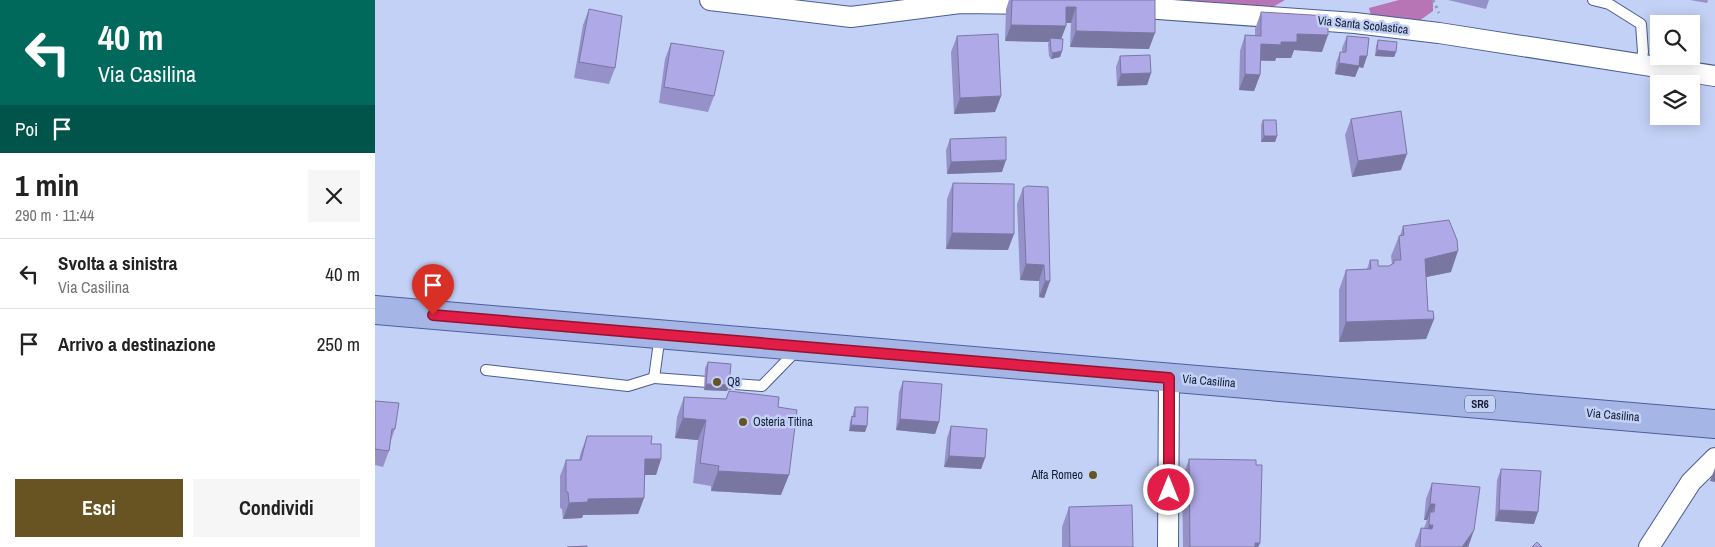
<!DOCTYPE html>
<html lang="it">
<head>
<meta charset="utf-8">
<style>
	body { margin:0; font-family:"Archivo Narrow",sans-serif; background:#f6f6f6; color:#222; height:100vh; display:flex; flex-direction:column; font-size:19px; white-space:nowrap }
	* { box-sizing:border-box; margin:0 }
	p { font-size:16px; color:#767676 }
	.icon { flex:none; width:28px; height:28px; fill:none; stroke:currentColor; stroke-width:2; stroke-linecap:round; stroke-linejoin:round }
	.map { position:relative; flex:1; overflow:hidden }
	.sheet { display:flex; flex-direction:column; background:#fff; width:375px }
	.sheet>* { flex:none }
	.hud { background:#00695c; color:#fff; overflow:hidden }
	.fabs { position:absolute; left:1275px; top:15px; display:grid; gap:10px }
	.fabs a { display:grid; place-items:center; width:50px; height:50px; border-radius:0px; background:#fff; box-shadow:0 2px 12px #0003; font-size:25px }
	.pin { position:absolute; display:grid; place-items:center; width:42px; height:42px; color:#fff; margin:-51px -21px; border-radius:50% 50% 50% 0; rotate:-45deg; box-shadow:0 0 5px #0007 }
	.pin .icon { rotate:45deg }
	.me { position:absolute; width:55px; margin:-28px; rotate:0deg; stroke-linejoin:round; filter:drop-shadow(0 0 4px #0008) }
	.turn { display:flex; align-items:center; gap:18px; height:105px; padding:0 15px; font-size:22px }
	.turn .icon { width:65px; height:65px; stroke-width:2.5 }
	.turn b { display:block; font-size:35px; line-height:42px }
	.then { display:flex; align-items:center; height:48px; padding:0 15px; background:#0003; gap:10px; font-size:19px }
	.round { display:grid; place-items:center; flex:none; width:52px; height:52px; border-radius:0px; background:#f6f6f6 }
	.headline { display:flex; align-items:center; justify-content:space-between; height:85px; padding:0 15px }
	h1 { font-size:30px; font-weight:700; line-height:38px }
	.action { display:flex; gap:10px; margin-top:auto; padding:10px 15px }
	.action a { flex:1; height:58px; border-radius:0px; background:#675422; color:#fff; font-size:20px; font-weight:700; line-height:58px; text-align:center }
	.action a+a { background:#f6f6f6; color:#222 }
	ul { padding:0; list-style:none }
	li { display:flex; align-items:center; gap:15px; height:70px; padding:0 15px; border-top:1px solid #e0e0e0 }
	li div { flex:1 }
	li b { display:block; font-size:19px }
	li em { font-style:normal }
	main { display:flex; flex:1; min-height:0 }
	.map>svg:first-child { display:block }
</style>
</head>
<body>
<main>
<section class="sheet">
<div class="hud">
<div class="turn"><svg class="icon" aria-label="left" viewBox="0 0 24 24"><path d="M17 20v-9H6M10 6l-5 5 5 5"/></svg><div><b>40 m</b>Via Casilina</div></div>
<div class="then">Poi<svg class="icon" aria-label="arrive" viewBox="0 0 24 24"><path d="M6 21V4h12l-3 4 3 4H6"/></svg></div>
</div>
<div class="headline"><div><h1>1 min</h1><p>290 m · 11:44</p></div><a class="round"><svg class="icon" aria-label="close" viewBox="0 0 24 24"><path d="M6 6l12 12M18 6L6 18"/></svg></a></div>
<ul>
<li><svg class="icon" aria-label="left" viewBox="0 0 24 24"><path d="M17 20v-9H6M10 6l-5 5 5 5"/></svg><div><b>Svolta a sinistra</b><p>Via Casilina</p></div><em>40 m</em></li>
<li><svg class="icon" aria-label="arrive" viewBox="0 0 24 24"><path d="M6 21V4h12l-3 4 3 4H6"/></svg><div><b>Arrivo a destinazione</b></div><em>250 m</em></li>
</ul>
<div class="action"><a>Esci</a><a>Condividi</a></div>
</section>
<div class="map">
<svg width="1340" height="547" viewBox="0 0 1340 547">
	<rect width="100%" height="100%" fill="#c3d1f6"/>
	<g fill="#b875b6">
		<polygon points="786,0 910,0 896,8"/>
		<polygon points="1024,0 1058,0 1058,11 1030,31 997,20 994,8"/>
	</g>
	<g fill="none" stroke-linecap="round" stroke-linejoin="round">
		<defs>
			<g id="service">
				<polyline points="1218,0 1234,4 1266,24 1268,52 1266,64"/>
				<polyline points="285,335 279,378 387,386 422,350"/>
				<polyline points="111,370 253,386 279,378"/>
			</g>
			<g id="minor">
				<polyline points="335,0 476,17 585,3 661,4"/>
				<polyline points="755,7 980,23 1064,33 1340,76"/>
				<polyline points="793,547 794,378"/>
				<polyline points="1274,547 1316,482 1340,458"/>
			</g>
			<polyline id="primary" points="0,310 1340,424"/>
		</defs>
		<use href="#service" stroke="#4a5d92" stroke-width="12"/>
		<use href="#minor" stroke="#4a5d92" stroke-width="22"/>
		<use href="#primary" stroke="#4b5f9b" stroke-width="30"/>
		<polyline stroke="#8e9abb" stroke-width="3" stroke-dasharray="2.5 4" stroke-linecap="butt" points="1058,0 1064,13"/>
		<use href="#service" stroke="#fff" stroke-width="10"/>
		<use href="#minor" stroke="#fff" stroke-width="20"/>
		<use href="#primary" stroke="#a5b5e5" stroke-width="28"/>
	</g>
	<g fill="#9691c8">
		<polygon points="634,0 780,0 774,49 695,47 696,23 691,23 691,26 686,39 687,51 685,57 676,59 674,56 673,44 674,42 630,41 631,9"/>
		<polygon points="1073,0 1114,0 1111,9"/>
		<polygon points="1315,0 1333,0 1332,3"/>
		<polygon points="214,9 240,68 234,84 199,78 208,25"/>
		<polygon points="886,12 947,52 919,50 916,58 901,58 900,61 886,61 885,75 879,91 864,90 865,51 870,35 880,36 880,29"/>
		<polygon points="582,36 626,96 620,112 579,114 576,52"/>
		<polygon points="972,36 992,56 988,68 984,67 980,77 960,74 961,63 965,52 967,52 967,48"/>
		<polygon points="1003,40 1021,52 1019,57 1000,56 1001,46"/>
		<polygon points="296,43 339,96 333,112 284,103 290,59"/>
		<polygon points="745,56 776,73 772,85 742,86 741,67"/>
		<polygon points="976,119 1026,170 977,177 970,135"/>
		<polygon points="888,120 902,136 900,142 886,142 886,125"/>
		<polygon points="575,139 627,172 572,174 571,150"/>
		<polygon points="578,183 633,250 571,249 572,199"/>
		<polygon points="648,188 675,281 669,298 664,297 664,281 645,280 642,204"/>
		<polygon points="1028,226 1076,272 1051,277 1053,311 1059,319 1051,339 964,342 964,290 971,270 992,269 995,260 1003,266 1014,266 1017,264 1016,256 1024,236 1025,236"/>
		<polygon points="333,362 354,385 352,391 329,390 330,368"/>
		<polygon points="528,381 564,422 560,434 521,430 524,392"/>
		<polygon points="309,397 403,407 406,495 336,491 336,486 318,483 323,440 300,438 302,417"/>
		<polygon points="0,401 20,429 16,440 14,451 8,467 0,465"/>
		<polygon points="480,407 492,426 490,432 474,431 475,422 477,416 478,416 478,413"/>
		<polygon points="576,426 610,458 606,469 569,467 572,438"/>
		<polygon points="212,436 276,444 286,459 281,475 270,475 269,498 263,514 208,515 207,518 188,519 187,509 185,508 185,476 191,460 204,460 206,452"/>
		<polygon points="814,459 885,543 883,547 808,547 807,479"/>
		<polygon points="1126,469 1159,524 1120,521 1122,480"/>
		<polygon points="1057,483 1099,530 1093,547 1040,547 1040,544 1046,528 1049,528 1052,520 1049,520 1051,499"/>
		<polygon points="694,507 758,547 687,547 687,527"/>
	</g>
	<g fill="#7a76a2">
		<polygon points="691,7 701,7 696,23 686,23"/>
		<polygon points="636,25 691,26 685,42 675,38 674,42 630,41"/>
		<polygon points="701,31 780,33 774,49 695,47"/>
		<polygon points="922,34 953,35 947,52 919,50 916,58 901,58 900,61 880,60 886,44 906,42"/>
		<polygon points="1002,50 1021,52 1019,57 1000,56"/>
		<polygon points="687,51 685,57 676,59 678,53"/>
		<polygon points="985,56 992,56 988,68 984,67 980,77 960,74 964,63"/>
		<polygon points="776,73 772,85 742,86 746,74"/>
		<polygon points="870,74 885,75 879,91 864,90"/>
		<polygon points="626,96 620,112 579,114 585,98"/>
		<polygon points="889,136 902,136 900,142 886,142"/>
		<polygon points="1032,154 1026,170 977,177 983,161"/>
		<polygon points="631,160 627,172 572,174 576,162"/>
		<polygon points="577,233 639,234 633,250 571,249"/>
		<polygon points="1083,251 1076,272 1042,279 1050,259"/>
		<polygon points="651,264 669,265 664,281 645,280"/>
		<polygon points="670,281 675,281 669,298 664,297"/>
		<polygon points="1059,319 1051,339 964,342 971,322"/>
		<polygon points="331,384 354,385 352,391 329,390"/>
		<polygon points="308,418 331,420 323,440 300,438"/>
		<polygon points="525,419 564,422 560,434 521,430"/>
		<polygon points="476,425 492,426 490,432 474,431"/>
		<polygon points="574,456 610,458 606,469 569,467"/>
		<polygon points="270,459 286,459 281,475 264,475"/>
		<polygon points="1340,468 1340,482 1335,481"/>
		<polygon points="343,471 414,475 406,495 336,491"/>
		<polygon points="269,498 263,514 208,515 207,518 188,519 194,503 213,499"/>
		<polygon points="1055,504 1060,504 1055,518 1055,512 1052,520 1049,520"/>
		<polygon points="1124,510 1163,512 1159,524 1120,521"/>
		<polygon points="1054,525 1058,525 1052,542 1048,541"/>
		<polygon points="1099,530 1093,547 1087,547"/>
		<polygon points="880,543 885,543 883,547 878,547"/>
	</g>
	<g fill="#afa9e8" stroke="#7a76a2">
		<polygon points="637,0 780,0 780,33 701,31 701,7 691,7 691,26 636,25"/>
		<polygon points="214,9 247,16 240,68 204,62"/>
		<polygon points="886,12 953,16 953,35 922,34 922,42 906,42 906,45 886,44 885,75 870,74 870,35 886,36"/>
		<polygon points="623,34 626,96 585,98 582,36"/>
		<polygon points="972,36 994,38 992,56 985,56 984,66 964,63 965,52 971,52"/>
		<polygon points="675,38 688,39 687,51 678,53 676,51"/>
		<polygon points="1003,40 1022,42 1021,52 1002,50"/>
		<polygon points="296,43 349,51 339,96 289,87"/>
		<polygon points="775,55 776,73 746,74 745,56"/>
		<polygon points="1026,111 1032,154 983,161 976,119"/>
		<polygon points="888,120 901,120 902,136 889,136"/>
		<polygon points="631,137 631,160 576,162 575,139"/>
		<polygon points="578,183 639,184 639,234 577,233"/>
		<polygon points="652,186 673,187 675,281 670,281 669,265 651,264 648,188"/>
		<polygon points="1074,220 1082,240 1083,251 1050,259 1053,311 1058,311 1059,319 971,322 971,270 996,269 995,260 1003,260 1003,266 1014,266 1019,263 1019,260 1026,260 1024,236 1029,235 1028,226"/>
		<polygon points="333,362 356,364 354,385 331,384"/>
		<polygon points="528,381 567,384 564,422 525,419"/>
		<polygon points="354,391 404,397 403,407 422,410 414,475 343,471 344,466 325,463 331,420 308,418 309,397 351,399"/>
		<polygon points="0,401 24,403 20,429 17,429 14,451 0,449"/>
		<polygon points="480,407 493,407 492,426 476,425 477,416 480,417"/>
		<polygon points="576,426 612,429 610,458 574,456"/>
		<polygon points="212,436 277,436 276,444 286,444 286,459 270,459 269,498 213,499 213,502 194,503 193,492 191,492 191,460 206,460"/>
		<polygon points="814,459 881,460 881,465 887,465 885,543 880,543 880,547 815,547"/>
		<polygon points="1126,469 1166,471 1163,512 1124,510"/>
		<polygon points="1057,483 1105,487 1099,530 1087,547 1045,547 1046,528 1057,529 1058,525 1054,525 1055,512 1059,512 1060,504 1055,504"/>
		<polygon points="757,505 758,547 695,547 694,507"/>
		<polygon points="1162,542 1167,547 1157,547"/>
		<polygon points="212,546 212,547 192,547"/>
	</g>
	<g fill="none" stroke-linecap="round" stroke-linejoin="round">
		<defs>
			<polyline id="route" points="58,315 794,378 794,490"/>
		</defs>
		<use href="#route" stroke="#92132f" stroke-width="12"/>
		<use href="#route" stroke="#e11d48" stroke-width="9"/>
	</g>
	<g fill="#675422" stroke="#c3d1f6" stroke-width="2">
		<circle cx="342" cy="382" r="5"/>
		<circle cx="368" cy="422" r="5"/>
		<circle cx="718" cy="475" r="5"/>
	</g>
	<g text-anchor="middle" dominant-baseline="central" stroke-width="5" stroke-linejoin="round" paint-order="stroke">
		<rect fill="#c3d1f6" stroke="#48526c" stroke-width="1" x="1090" y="395.5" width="30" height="17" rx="4"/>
		<g font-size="11" font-weight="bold" fill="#131b31">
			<text x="1105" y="404">SR6</text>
		</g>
		<g font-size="12" fill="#131b31" stroke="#c3d1f6">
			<text transform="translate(988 25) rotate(6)">Via Santa Scolastica</text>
			<text transform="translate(834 381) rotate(5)">Via Casilina</text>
			<text transform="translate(1238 415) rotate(5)">Via Casilina</text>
		</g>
		<g font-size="12" fill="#131b31" stroke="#c3d1f6" text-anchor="start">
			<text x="352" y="382">Q8</text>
			<text x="378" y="422">Osteria Titina</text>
			<text x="708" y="475" text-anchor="end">Alfa Romeo</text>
		</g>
	</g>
</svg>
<div class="fabs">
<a><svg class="icon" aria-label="search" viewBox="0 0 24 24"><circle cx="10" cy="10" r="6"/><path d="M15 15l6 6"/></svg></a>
<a><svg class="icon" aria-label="layers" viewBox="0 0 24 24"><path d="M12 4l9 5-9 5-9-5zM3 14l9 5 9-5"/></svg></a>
</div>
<div class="pin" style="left:58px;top:315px;background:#d93025"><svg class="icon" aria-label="arrive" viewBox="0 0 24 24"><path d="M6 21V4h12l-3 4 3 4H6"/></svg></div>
<svg class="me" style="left:794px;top:490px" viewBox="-20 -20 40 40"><circle r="17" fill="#e11d48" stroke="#fff" stroke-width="3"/><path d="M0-11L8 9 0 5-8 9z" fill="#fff"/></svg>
</div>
</main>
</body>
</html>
